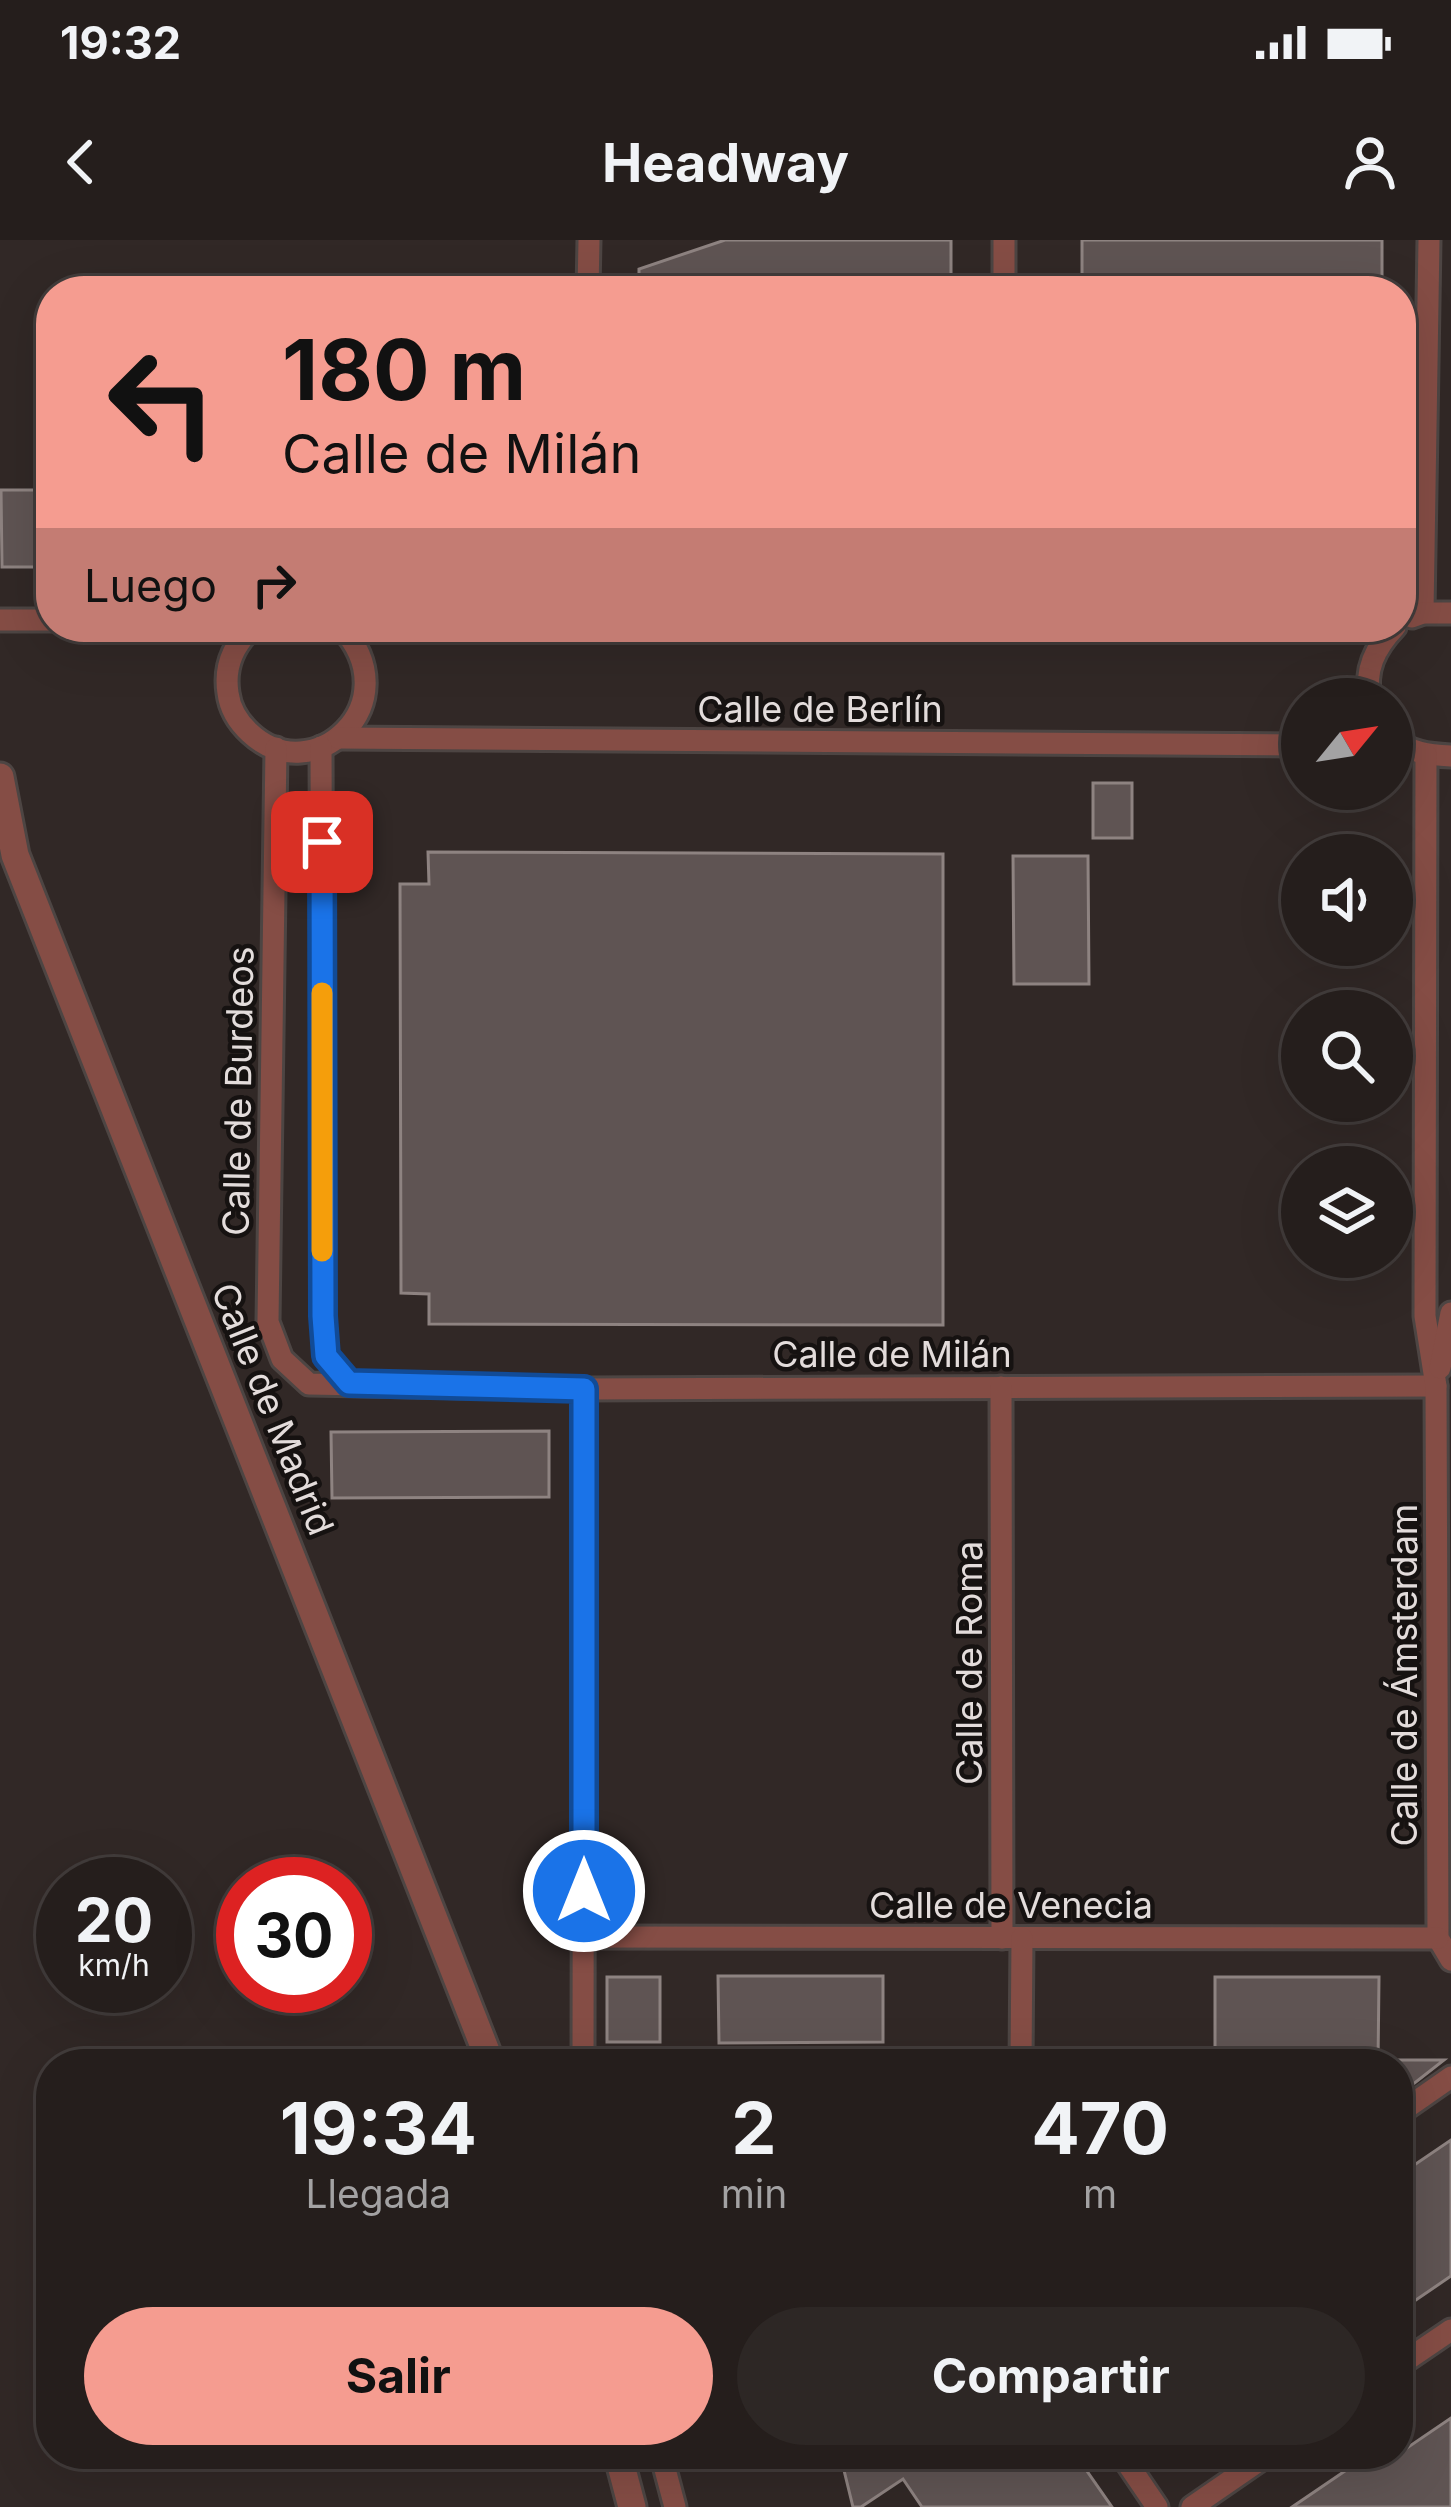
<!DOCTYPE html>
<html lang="es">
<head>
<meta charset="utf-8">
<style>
	body { margin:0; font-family:Inter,sans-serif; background:#2d2725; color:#f1f3f6; height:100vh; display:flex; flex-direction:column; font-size:45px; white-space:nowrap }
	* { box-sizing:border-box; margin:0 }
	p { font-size:39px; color:#a3a2a3 }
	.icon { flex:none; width:66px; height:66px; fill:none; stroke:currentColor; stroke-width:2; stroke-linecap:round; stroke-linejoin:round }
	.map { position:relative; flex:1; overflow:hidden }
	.drawer { position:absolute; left:36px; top:1809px; width:1377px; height:420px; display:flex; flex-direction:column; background:#251e1c; border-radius:48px; box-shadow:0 12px 48px #0002,0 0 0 3px #423c3b }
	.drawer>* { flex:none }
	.top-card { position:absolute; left:36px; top:36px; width:1380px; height:366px; border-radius:48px; box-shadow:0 12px 48px #0002,0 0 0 3px #423c3b; background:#f59c90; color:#111; overflow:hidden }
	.needle { width:78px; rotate:60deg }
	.controls { position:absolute; left:1281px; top:438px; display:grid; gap:24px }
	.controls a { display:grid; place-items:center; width:132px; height:132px; border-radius:50%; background:#251e1c; box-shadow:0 12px 48px #0002,0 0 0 3px #423c3b; font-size:60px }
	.speed { position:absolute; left:36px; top:1617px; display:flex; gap:24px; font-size:60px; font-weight:700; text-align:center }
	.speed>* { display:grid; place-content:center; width:156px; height:156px; border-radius:50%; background:#251e1c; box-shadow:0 12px 48px #0002,0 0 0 3px #423c3b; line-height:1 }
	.speed small { font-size:30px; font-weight:400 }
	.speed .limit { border:18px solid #d22; background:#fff; color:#111 }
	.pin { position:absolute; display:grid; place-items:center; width:102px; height:102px; color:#fff; margin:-51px; border-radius:24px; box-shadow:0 6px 18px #0006 }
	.me { position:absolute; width:132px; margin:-66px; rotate:0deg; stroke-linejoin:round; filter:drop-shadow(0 0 9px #0008) }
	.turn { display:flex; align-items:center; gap:42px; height:252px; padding:0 48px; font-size:54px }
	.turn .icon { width:156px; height:156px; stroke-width:2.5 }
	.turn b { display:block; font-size:84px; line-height:102px }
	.then { display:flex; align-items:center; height:114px; padding:0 48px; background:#0003; gap:24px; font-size:45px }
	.eta { display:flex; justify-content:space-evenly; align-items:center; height:204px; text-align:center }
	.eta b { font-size:72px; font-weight:700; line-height:84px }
	.primary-button { display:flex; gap:24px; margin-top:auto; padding:24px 48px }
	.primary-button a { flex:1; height:138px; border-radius:72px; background:#f59c90; color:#111; font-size:48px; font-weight:700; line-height:138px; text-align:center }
	.primary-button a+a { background:#2d2725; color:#f1f3f6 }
	.status { display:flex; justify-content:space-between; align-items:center; height:84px; padding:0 60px; background:#251e1c; direction:ltr }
	.status svg { height:33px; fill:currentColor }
	header { display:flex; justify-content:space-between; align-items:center; height:156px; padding:0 48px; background:#251e1c; font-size:54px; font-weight:700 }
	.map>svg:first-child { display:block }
</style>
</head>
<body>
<div class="status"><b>19:32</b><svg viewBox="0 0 49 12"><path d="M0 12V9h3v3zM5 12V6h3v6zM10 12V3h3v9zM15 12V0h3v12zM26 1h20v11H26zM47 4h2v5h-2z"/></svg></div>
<header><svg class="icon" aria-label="back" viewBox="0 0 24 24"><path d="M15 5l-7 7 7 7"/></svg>Headway<svg class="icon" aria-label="person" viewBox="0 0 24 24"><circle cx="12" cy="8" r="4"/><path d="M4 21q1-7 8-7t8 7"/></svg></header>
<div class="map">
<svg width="1451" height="2267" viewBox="0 0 1451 2267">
	<rect width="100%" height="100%" fill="#312826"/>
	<g fill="#5f5453" stroke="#8e8381" stroke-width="3">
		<polygon points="725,0 951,0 951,51 639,51 639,29"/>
		<rect x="1082" y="0" width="300" height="51"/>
		<polygon points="1,250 51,250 51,327 2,327"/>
		<rect x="1093" y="543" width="39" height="55"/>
		<polygon points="428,612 943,614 943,1085 429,1084 429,1054 401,1053 400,644 429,644"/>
		<polygon points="1013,616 1088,616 1089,744 1014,744"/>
		<polygon points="549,1191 549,1257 332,1258 331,1192"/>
		<polygon points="718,1736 883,1736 883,1802 719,1803"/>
		<rect x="607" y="1737" width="53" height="65"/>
		<polygon points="1215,1737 1379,1737 1378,1824 1215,1824"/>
		<polygon points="1398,1820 1444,1820 1398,1856"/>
		<polygon points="1451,1900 1451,2036 1413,2062 1398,2040 1398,1936"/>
		<polygon points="1451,2178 1451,2267 1292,2267 1370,2214 1375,2214 1382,2225"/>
		<polygon points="840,2214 1075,2214 1112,2267 922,2267 903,2239 861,2267 853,2267"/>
	</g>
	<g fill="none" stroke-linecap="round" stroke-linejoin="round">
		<defs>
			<g id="minor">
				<polyline points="588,51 589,0"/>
				<polyline points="1004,51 1004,0"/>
				<polyline points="1423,373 1429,0"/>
				<polyline points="1412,377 1423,373 1451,373"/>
				<polyline points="0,380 51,380"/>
				<path d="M253,387C233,405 224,427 228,453C230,469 238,482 250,493C313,552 411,463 341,387"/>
				<path d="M1370,459C1364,430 1375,408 1395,387"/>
				<path d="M1392,497C1410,513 1428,515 1451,516"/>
				<polyline points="338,498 1302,505"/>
				<polyline points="321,507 323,1076 326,1116 349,1143"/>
				<polyline points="276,508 268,1082 282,1119 309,1144 584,1149 1436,1146"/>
				<polyline points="1426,515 1425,1076 1436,1146 1438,1698 1451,1720"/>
				<polyline points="1440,1128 1451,1073"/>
				<polyline points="1001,1147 1002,1698"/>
				<polyline points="583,1697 1438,1698"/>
				<polyline points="583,1824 584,1149"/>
				<polyline points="1021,1824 1022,1698"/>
				<polyline points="1398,1874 1451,1837"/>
				<polyline points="1398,2126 1451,2090"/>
				<polyline points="661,2214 675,2267"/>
				<polyline points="1121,2214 1157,2267"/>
				<polyline points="1192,2267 1269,2214"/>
			</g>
			<g id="tertiary">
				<polyline points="0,537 15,615 491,1824"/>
				<polyline points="618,2214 632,2267"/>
			</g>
		</defs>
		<use href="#minor" stroke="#4d4543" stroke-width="27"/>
		<use href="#tertiary" stroke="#4d4543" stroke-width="33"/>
		<use href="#minor" stroke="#854d45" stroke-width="21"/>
		<use href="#tertiary" stroke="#854d45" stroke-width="27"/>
	</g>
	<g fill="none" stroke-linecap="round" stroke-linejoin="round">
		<defs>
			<polyline id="route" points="322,602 323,1076 326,1116 349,1143 584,1149 584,1651"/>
		</defs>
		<use href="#route" stroke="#114b97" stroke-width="30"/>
		<use href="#route" stroke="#1a73e8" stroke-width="21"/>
		<polyline stroke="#f59e0b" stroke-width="21" points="322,753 322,1011"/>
	</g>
	<g text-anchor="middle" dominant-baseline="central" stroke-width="9" stroke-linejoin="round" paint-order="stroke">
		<g font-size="36" fill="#e3dcdb" stroke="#161211">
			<text x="820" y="469">Calle de Berlín</text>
			<text transform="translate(238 851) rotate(-89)">Calle de Burdeos</text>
			<text x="892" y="1114">Calle de Milán</text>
			<text transform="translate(273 1169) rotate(68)">Calle de Madrid</text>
			<text transform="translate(969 1423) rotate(-90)">Calle de Roma</text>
			<text transform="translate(1404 1435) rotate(-90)">Calle de Ámsterdam</text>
			<text x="1011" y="1665">Calle de Venecia</text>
		</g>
	</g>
</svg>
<div class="controls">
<a><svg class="needle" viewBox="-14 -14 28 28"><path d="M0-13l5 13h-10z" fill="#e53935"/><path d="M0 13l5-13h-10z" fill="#a3a2a3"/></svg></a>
<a><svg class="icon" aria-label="sound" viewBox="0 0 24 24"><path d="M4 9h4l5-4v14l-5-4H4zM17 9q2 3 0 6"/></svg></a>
<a><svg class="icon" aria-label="search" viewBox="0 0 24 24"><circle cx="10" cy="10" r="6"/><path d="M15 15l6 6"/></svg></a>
<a><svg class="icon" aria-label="layers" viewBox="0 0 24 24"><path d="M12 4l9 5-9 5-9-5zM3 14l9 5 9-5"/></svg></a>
</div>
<div class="speed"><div>20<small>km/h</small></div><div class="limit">30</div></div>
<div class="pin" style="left:322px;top:602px;background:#d93025"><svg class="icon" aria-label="arrive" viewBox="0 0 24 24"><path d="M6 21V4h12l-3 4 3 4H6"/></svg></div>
<svg class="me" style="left:584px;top:1651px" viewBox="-20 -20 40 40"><circle r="17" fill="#1a73e8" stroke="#fff" stroke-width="3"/><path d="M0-11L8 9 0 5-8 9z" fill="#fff"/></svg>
<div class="top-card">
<div class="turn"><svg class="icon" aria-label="left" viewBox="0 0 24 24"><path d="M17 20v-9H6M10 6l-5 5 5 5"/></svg><div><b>180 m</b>Calle de Milán</div></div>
<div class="then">Luego<svg class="icon" aria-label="right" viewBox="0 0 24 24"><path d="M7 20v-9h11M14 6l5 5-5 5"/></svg></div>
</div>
<section class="drawer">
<div class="eta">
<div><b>19:34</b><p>Llegada</p></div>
<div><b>2</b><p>min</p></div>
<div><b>470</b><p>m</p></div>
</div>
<div class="primary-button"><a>Salir</a><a>Compartir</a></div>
</section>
</div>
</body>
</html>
